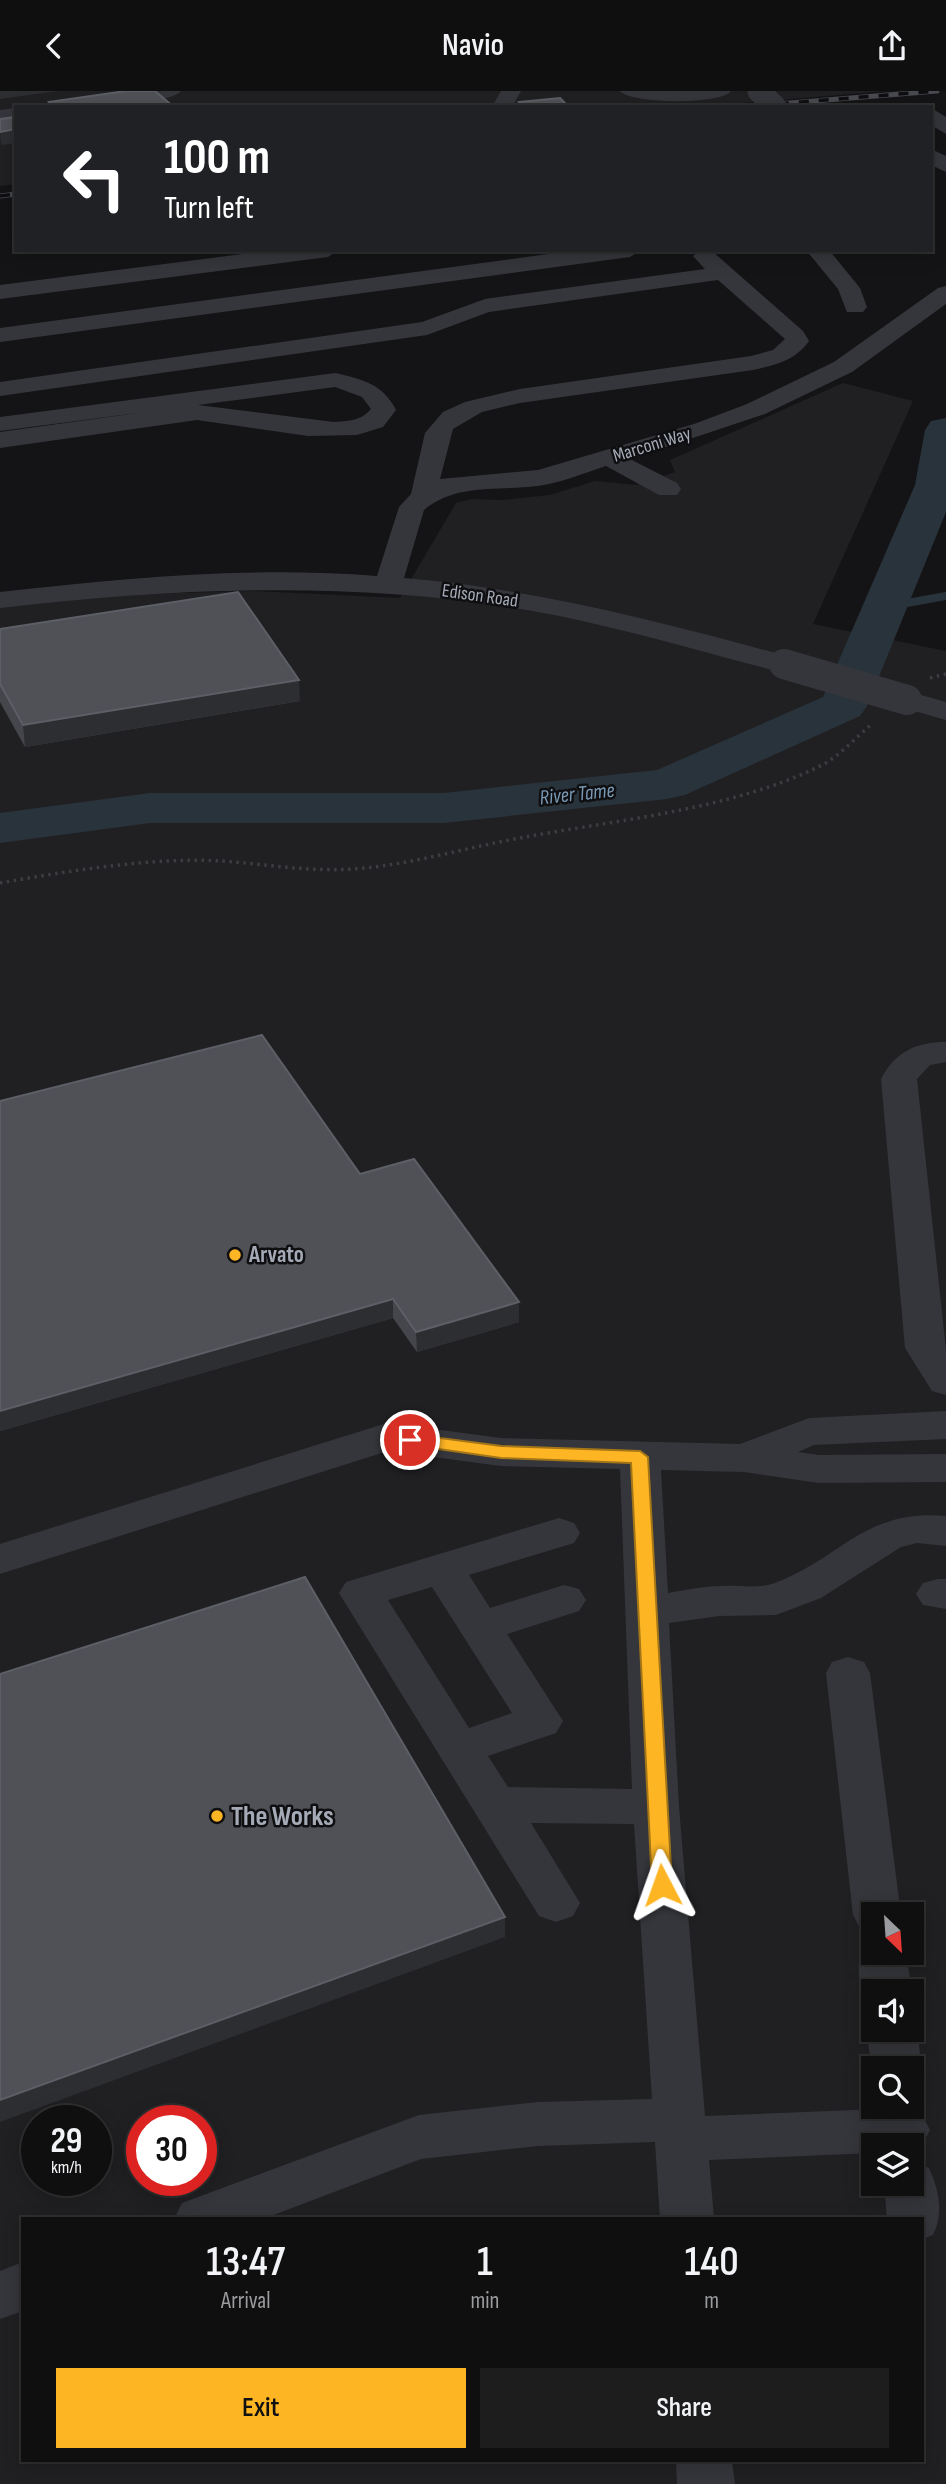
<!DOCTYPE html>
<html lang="en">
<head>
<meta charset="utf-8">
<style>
	body { margin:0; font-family:"Sofia Sans Condensed",sans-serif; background:#1d1d1e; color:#f1f3f6; height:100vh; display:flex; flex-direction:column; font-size:26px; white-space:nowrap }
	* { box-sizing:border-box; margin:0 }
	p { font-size:23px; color:#9b9c9f }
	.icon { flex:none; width:38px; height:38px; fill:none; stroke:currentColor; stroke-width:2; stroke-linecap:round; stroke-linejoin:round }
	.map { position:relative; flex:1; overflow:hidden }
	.details { position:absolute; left:21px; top:2126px; width:903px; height:245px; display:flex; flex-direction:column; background:#0f0f10; border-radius:0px; box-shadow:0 4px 18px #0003,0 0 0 2px #2f2f30 }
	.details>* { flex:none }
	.banner { position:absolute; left:14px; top:14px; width:919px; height:147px; border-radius:0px; box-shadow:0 4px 18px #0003,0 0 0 2px #2f2f30; background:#202124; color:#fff; overflow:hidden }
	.needle { width:46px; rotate:155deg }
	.fabs { position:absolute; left:861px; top:1811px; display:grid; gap:14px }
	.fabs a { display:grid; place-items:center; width:63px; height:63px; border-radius:0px; background:#0f0f10; box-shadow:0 4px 18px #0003,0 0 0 2px #2f2f30; font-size:35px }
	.speed { position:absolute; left:21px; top:2014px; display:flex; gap:14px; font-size:35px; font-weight:700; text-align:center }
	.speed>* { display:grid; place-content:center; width:91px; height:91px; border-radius:50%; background:#0f0f10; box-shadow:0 4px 18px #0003,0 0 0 2px #2f2f30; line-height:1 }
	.speed small { font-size:18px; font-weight:400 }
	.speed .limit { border:10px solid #d22; background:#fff; color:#111 }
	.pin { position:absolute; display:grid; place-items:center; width:60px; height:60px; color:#fff; margin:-30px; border:4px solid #fff; border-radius:50%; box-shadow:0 2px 7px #0007 }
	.me { position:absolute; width:77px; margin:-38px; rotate:356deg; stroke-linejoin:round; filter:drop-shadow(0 0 5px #0008) }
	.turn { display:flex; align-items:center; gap:24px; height:147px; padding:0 35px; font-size:32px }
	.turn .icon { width:91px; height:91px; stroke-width:2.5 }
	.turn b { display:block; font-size:49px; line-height:60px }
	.eta { display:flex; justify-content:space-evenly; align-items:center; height:119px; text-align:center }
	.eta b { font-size:42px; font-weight:600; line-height:49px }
	.cta { display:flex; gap:14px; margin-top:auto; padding:14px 35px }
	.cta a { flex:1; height:80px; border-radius:0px; background:#feb524; color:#111; font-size:28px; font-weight:600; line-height:80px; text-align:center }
	.cta a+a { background:#1d1d1e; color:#f1f3f6 }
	header { display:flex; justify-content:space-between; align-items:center; height:91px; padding:0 35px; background:#0f0f10; font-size:32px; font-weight:600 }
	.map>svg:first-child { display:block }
</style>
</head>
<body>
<header><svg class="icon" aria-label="back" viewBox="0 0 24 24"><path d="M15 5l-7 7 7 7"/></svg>Navio<svg class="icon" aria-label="share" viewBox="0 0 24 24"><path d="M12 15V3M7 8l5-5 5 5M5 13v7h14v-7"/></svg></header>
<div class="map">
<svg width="946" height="2393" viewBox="0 0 946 2393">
	<rect width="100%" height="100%" fill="#141416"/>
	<g fill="#202023" fill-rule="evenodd">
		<polygon points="0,0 887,0 697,16 16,16 16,93 0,95"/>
		<path d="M843,292L913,310L813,533L946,560V2393H0V516L105,504L254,500L400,507L456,412L472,408L502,409L550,404L595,390L637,394L675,381L670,369ZM873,1824H912V1862H873ZM873,1900H912V1939H873ZM873,1978H912V2016H873ZM37,2030H96V2090H37ZM142,2030H201V2090H142ZM873,2054H912V2093H873ZM23,2128H922V2370H23Z"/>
	</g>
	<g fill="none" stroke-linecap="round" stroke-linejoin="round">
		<polyline stroke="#29333b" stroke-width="8" points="885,516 946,505"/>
		<polygon fill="#29333b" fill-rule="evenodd" points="946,327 946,421 867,615 860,625 685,704 667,708 444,732 150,732 0,752 0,722 150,702 444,702 657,679 823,606 915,394 925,339 931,330"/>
		<g stroke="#3b3d42" stroke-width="3.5" stroke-dasharray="2.5 4.5" stroke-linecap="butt">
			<polyline points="930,587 946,583"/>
			<path d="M0,792C68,780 153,766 221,770C265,773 309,781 353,778C410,774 464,757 520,747C616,729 729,719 818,676C838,667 855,647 872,633"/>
		</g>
		<g fill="#35363b" fill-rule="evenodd">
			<path d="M131,0H181C169,15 76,16 54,16L64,10Z"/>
			<polygon points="501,0 521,0 512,16 492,16"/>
			<path d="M620,0H731C720,14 630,13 620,0Z"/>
			<polygon points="16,17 16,29 0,31 0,19"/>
			<polygon points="931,17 946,26 946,43 931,34"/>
			<polygon points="931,58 946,65 946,81 931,74"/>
			<polygon points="274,159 339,159 328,166 0,208 0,194"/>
			<polygon points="578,159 641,159 630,166 0,251 0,237"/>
			<path d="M700,159L712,160L803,240L809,250C795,270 775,274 753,279L520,312L482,321L453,338L440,388L538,379L694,333L747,313L834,271L938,197L946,195V213L852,281L765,323L630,368L677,392L681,398L677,404H659L606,375C584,382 561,392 538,395C499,400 456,392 424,419L404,487C537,498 665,532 794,567L798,573L794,579L784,582C698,560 614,534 527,519C352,489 176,497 0,517V501C125,487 252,475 377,485L399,416L411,403L425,342L443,321L465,311L520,298L751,265L773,259L785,248L718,189L489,221L427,244L0,305V291L422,231L485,208L705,178L693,165Z"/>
			<polygon points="806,159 829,159 860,197 867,216 863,221 847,221 838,198"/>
			<path d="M335,282C362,288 383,293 396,319L383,336L357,344L308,345L197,329L0,357V341L145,321L0,340V326ZM335,296L362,306L371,318C361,330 348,330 334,331L198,314Z"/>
			<polygon points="907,600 946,611 946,629 897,615 892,609 897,603"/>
			<path d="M946,951V971L930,974L917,988L946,1259V1304L932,1300L905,1257L881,988C895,961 916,951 946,951Z"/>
			<path d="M946,1320V1348L814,1354L798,1361L819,1364L946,1363V1391L819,1392L744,1381L661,1379L668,1502C685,1499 704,1495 721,1495C738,1494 759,1498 775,1492C841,1467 866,1417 946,1425V1455L917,1452L901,1456L821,1507L776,1524L719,1525L669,1532L679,1716L705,2025L904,2017L922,2024L930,2039L922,2054L912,2058V2054H873V2062L709,2069L714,2128H660L655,2051L538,2055L421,2068L263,2128H174L182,2112L419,2024L538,2011L652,2008L634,1733L531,1732L580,1812L573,1825L556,1831L539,1825L339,1502L346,1491L559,1427L574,1432L580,1442L574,1452L469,1484L490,1517L564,1494L579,1498L586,1509L579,1520L507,1543L563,1630L556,1642L488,1665L508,1696L632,1698L620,1378L501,1375L388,1360L0,1483V1453L387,1332L501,1347L740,1353L809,1327ZM432,1496L512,1622L469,1637L388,1509Z"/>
			<polygon points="938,1488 946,1488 946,1518 923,1514 916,1503 923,1492"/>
			<polygon points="848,1566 864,1571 870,1582 901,1824 873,1824 873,1842 860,1837 853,1824 826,1582 832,1571"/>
			<path d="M873,1845V1862H906L912,1900H873V1915C855,1904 856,1865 865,1848Z"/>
			<path d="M873,1925V1939H912V1930C921,1950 923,1974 914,1993L912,1978H873V1983L866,1939Z"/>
			<path d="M912,2071L929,2077C939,2099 944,2122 933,2144L922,2148V2128H887L884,2093H912Z"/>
			<polygon points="23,2171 23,2220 0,2228 0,2180"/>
			<polygon points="676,2370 732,2370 735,2393 677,2393"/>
		</g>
		<defs>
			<g id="rail">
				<polyline points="739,16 937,0"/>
				<polyline points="0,105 16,103"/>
			</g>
		</defs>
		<use href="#rail" stroke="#484a50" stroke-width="5"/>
		<use href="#rail" stroke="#0f0f11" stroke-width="3.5" stroke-dasharray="10" stroke-linecap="butt"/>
		<polyline stroke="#35363b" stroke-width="23" points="759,0 775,16"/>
		<polyline stroke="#35363b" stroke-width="30" points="784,573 907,609"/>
	</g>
	<g fill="#45464b">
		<polygon points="0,538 300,610 25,656 0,611"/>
		<polygon points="0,1010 360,1083 519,1231 417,1261 393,1227 0,1340"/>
	</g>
	<g fill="#2d2e31">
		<polygon points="0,0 58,0 0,8"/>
		<polygon points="16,38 16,52 1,54 0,41"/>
		<polygon points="299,589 300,610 25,656 23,634"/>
		<polygon points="393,1208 393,1227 0,1340 0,1320"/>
		<polygon points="519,1211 519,1231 417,1261 416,1241"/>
		<polygon points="505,1826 505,1846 0,2031 0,2009"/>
	</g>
	<g fill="#505157" stroke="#5d5f66" stroke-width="2">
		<polygon points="126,0 155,0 174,16 54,16 49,11"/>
		<polygon points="560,7 569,16 524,16 519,11"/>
		<polygon points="16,26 16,38 0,41 0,28"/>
		<polygon points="238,501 299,589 23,634 0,593 0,538"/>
		<polygon points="262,944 360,1083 414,1068 519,1211 416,1241 393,1208 0,1320 0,1010"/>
		<polygon points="305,1486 505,1826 0,2009 0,1583"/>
	</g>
	<polygon fill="#feb524" stroke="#a57617" stroke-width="2" points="410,1343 501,1355 640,1360 648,1366 672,1794 669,1800 655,1800 652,1794 631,1372 501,1367 404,1353 401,1349"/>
	<g fill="#feb524" stroke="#0f0f11" stroke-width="2.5">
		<circle cx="235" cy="1164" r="7"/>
		<circle cx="217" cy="1725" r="7"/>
	</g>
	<g text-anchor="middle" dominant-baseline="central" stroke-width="5" stroke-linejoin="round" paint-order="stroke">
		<g font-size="19" fill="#a5aab7" stroke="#0f0f11">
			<text transform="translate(652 354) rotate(-17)">Marconi Way</text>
			<text transform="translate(480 505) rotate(8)">Edison Road</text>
		</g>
		<g font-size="21" font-style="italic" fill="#7999b5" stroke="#0f0f11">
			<text transform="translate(577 703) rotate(-6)">River Tame</text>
		</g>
		<g font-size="23" font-weight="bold" fill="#a5aab7" stroke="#0f0f11" text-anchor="start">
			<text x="249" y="1164">Arvato</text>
		</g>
		<g font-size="28" font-weight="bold" fill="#a5aab7" stroke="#0f0f11" text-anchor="start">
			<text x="231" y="1725">The Works</text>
		</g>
	</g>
</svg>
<div class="fabs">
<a><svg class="needle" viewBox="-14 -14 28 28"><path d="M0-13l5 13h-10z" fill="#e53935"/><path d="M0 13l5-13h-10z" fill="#9b9c9f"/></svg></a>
<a><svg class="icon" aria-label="sound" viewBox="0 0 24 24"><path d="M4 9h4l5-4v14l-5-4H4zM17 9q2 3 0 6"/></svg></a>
<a><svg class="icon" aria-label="search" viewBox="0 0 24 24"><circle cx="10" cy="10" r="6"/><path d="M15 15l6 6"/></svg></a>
<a><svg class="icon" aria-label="layers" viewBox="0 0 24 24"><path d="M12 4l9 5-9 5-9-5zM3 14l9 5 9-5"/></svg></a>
</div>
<div class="speed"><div>29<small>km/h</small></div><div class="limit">30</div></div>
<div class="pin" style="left:410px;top:1349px;background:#d93025"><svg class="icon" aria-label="arrive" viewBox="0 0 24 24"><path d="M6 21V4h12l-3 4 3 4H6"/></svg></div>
<svg class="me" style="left:662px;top:1794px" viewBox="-20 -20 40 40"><path d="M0-17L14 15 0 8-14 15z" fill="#feb524" stroke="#fff" stroke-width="4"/></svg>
<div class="banner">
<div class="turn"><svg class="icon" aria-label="left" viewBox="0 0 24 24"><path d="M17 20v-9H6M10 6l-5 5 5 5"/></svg><div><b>100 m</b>Turn left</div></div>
</div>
<section class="details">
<div class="eta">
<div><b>13:47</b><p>Arrival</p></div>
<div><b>1</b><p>min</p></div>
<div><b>140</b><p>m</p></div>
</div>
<div class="cta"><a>Exit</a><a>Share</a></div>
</section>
</div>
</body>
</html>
